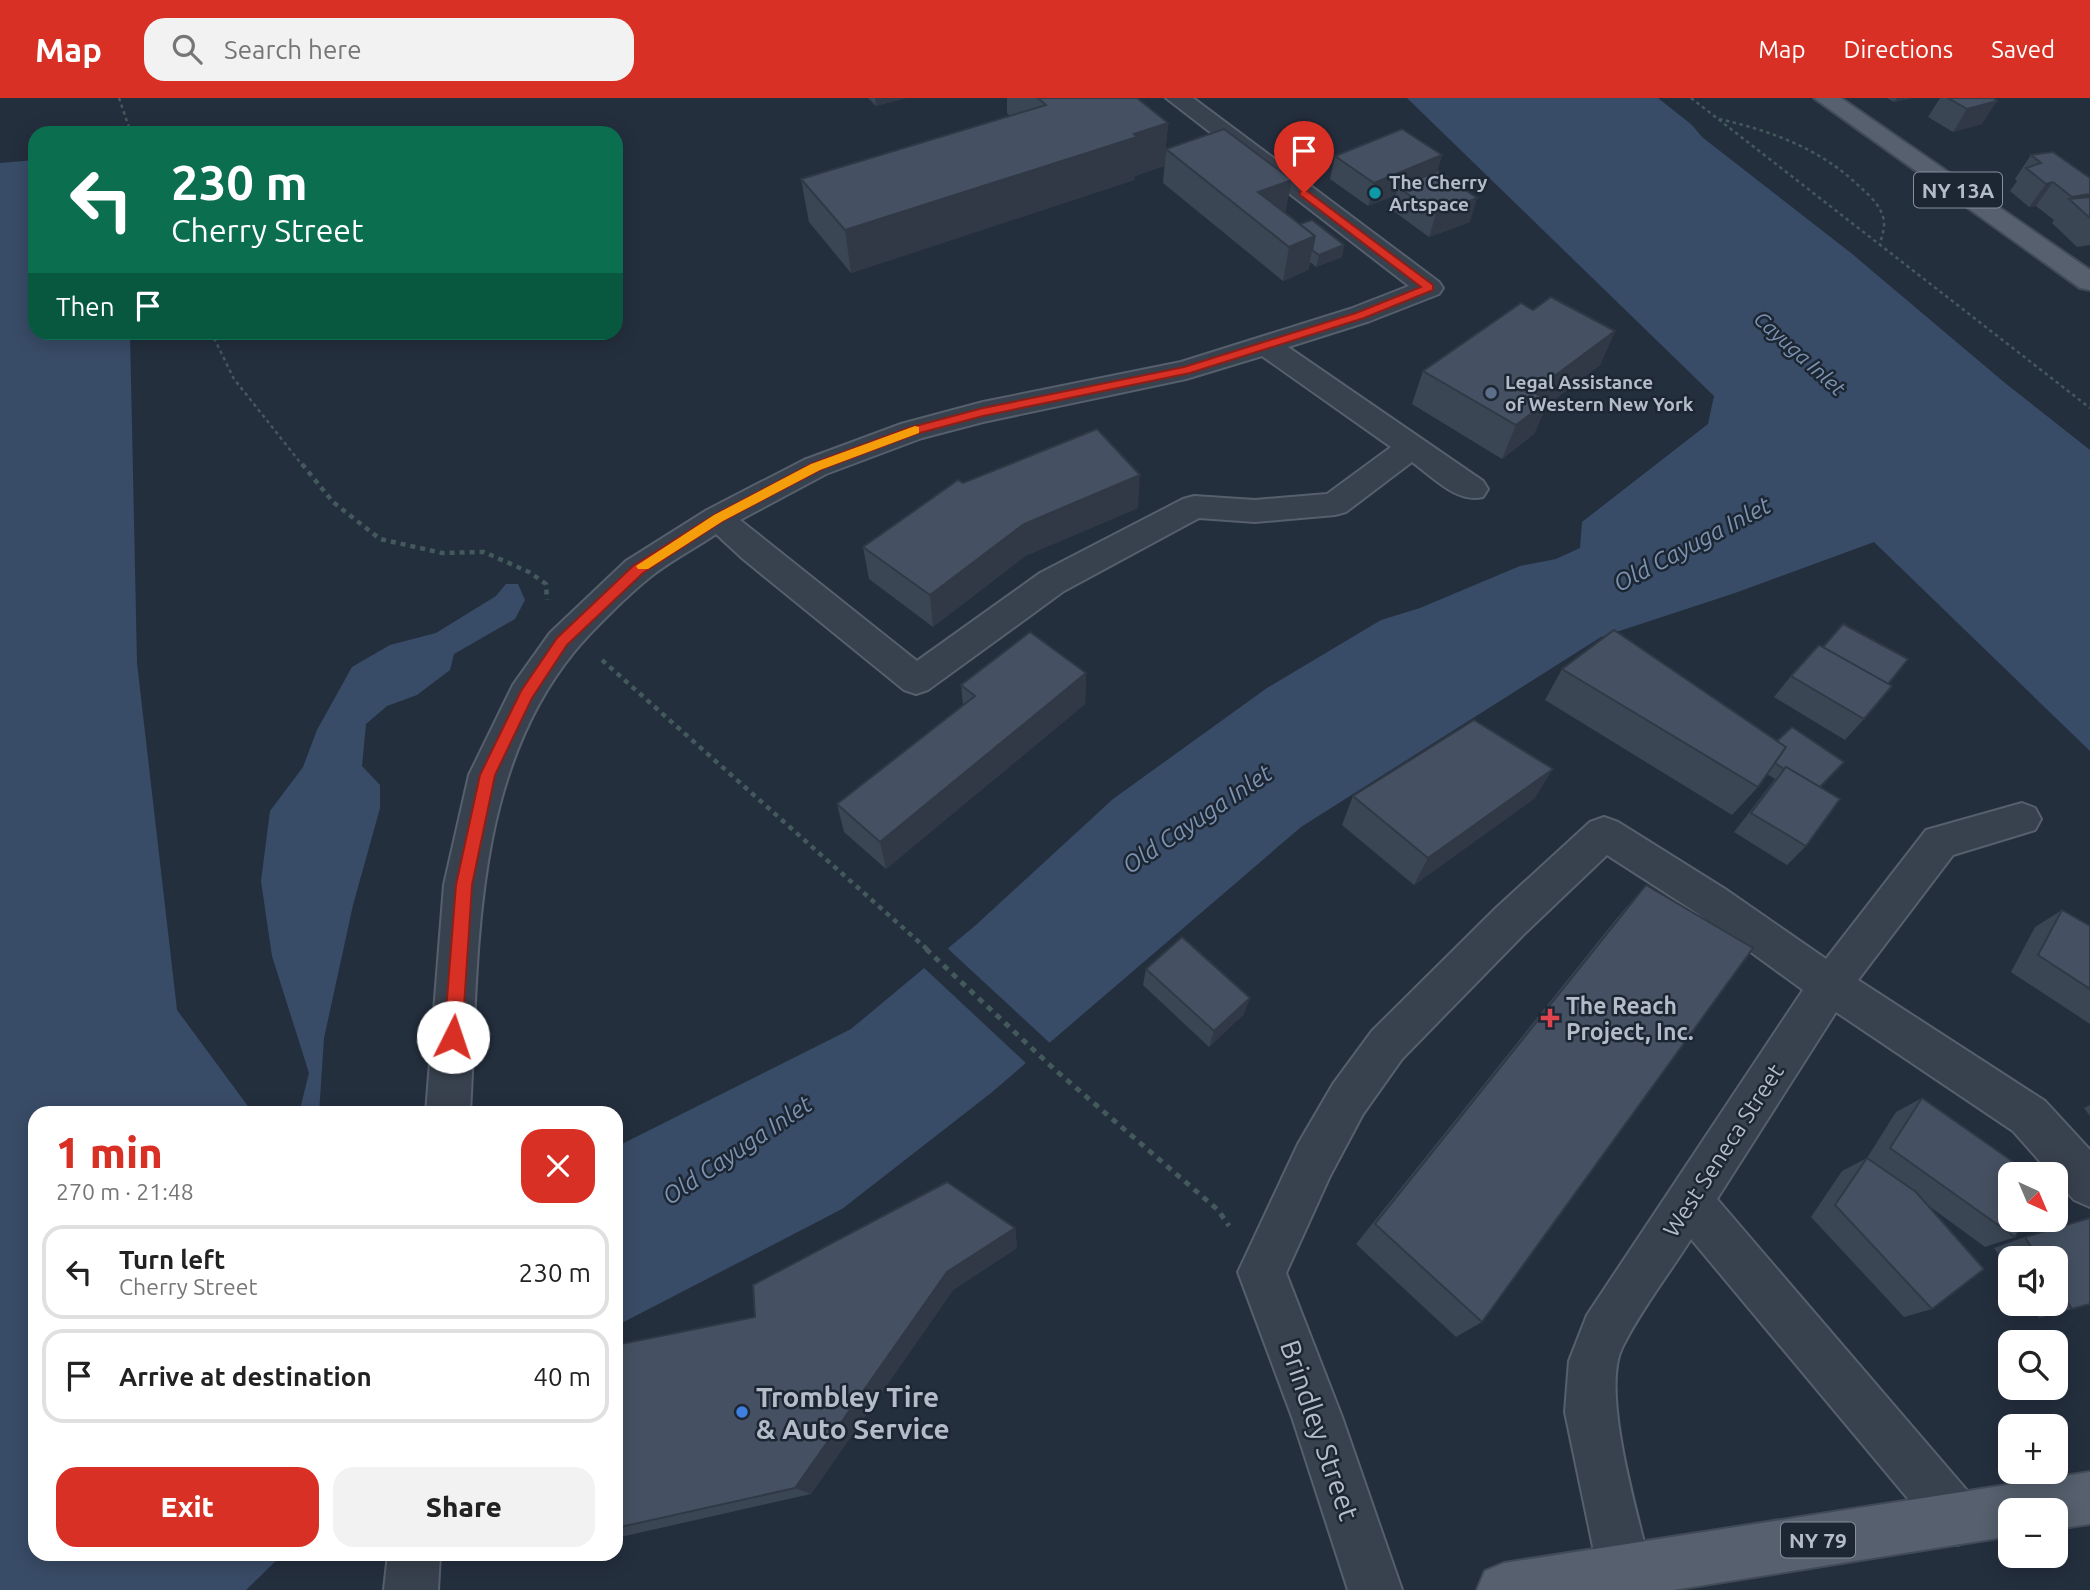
<!DOCTYPE html>
<html lang="en">
<head>
<meta charset="utf-8">
<style>
	body { margin:0; font-family:Ubuntu,sans-serif; background:#f2f2f2; color:#222; height:100vh; display:flex; flex-direction:column; font-size:26px; white-space:nowrap }
	* { box-sizing:border-box; margin:0 }
	p { font-size:23px; color:#767676 }
	.icon { flex:none; width:38px; height:38px; fill:none; stroke:currentColor; stroke-width:2; stroke-linecap:round; stroke-linejoin:round }
	.map { position:relative; flex:1; overflow:hidden }
	.panel { position:absolute; left:28px; top:1008px; width:595px; height:455px; display:flex; flex-direction:column; background:#fff; border-radius:21px; box-shadow:0 4px 18px #0003 }
	.panel>* { flex:none }
	.top-card { position:absolute; left:28px; top:28px; width:595px; height:214px; border-radius:21px; box-shadow:0 4px 18px #0003; background:#0b6e4f; color:#fff; overflow:hidden }
	.needle { width:46px; rotate:136deg }
	.buttons { position:absolute; left:1998px; top:1064px; display:grid; gap:14px }
	.buttons a { display:grid; place-items:center; width:70px; height:70px; border-radius:14px; background:#fff; box-shadow:0 4px 18px #0003; font-size:35px }
	.pin { position:absolute; display:grid; place-items:center; width:60px; height:60px; color:#fff; margin:-72px -30px; border-radius:50% 50% 50% 0; rotate:-45deg; box-shadow:0 0 7px #0007 }
	.pin .icon { rotate:45deg }
	.me { position:absolute; width:77px; margin:-38px; rotate:4deg; stroke-linejoin:round; filter:drop-shadow(0 0 5px #0008) }
	.turn { display:flex; align-items:center; gap:24px; height:147px; padding:0 28px; font-size:32px }
	.turn .icon { width:91px; height:91px; stroke-width:2.5 }
	.turn b { display:block; font-size:49px; line-height:60px }
	.then { display:flex; align-items:center; height:66px; padding:0 28px; background:#0003; gap:14px; font-size:26px }
	.round { display:grid; place-items:center; flex:none; width:74px; height:74px; border-radius:21px; background:#f2f2f2 }
	.overview { display:flex; align-items:center; justify-content:space-between; height:119px; padding:0 28px }
	h1 { font-size:42px; font-weight:800; line-height:52px; color:#d93025 }
	.primary-button { display:flex; gap:14px; margin-top:auto; padding:14px 28px }
	.primary-button a { flex:1; height:80px; border-radius:21px; background:#d93025; color:#fff; font-size:28px; font-weight:800; line-height:80px; text-align:center }
	.primary-button a+a { background:#f2f2f2; color:#222 }
	ul { padding:0; list-style:none }
	li { display:flex; align-items:center; gap:21px; height:94px; margin:0 14px 10px; padding:0 14px; border:4px solid #e0e0e0; border-radius:21px }
	li div { flex:1 }
	li b { display:block; font-size:26px }
	li em { font-style:normal }
	header { display:flex; align-items:center; gap:42px; box-sizing:border-box; height:98px; padding:0 35px; background:#d93025; color:#fff }
	header strong { font-size:33px }
	nav { display:flex; gap:38px; margin-inline-start:auto; font-size:24px }
	.search { width:490px; height:63px; background:#f2f2f2; display:flex; align-items:center; gap:18px; box-sizing:border-box; padding:0 24px; border-radius:21px; color:#767676; font-size:26px }
	.map>svg:first-child { display:block }
</style>
</head>
<body>
<header>
<strong>Map</strong>
<div class="search"><svg class="icon" aria-label="search" viewBox="0 0 24 24"><circle cx="10" cy="10" r="6"/><path d="M15 15l6 6"/></svg>Search here</div>
<nav><a>Map</a><a>Directions</a><a>Saved</a></nav>
</header>
<div class="map">
<svg width="2090" height="1492" viewBox="0 0 2090 1492">
	<rect width="100%" height="100%" fill="#242f3e"/>
	<g fill="#394c67">
		<polygon points="1407,0 1658,0 1692,27 1702,39 1851,155 2005,285 2090,352 2090,653 1874,444 1735,495 1601,539 1301,729 991,995 842,1111 616,1228 616,1049 851,931 976,827 1113,701 1267,590 1381,522 1420,510 1520,468 1556,461 1580,450 1582,424 1708,326 1714,298"/>
		<polygon points="35,62 35,234 130,235 137,565 177,912 253,1015 35,1015 35,1456 283,1456 246,1492 0,1492 0,65"/>
		<polygon points="506,486 518,486 525,502 515,521 454,556 450,572 417,597 387,608 366,626 362,668 380,687 380,710 353,807 324,940 319,1015 299,1015 309,975 272,858 261,783 270,713 303,669 317,632 352,569 390,547 436,535 496,498"/>
	</g>
	<polygon fill="#242f3e" points="945,848 1052,947 1028,967 922,868"/>
	<g fill="none" stroke-linecap="round" stroke-linejoin="round">
		<defs>
			<g id="minor">
				<path d="M1166,0H1193L1439,184L1443,190L1439,196L1370,223L1288,249L1483,383L1488,391L1483,399C1457,406 1432,378 1412,364L1346,414L1335,417L1255,424L1199,420L1064,493L928,592L916,596L904,592L743,461L716,436C694,451 670,463 649,480C628,497 591,533 574,554C470,682 479,859 470,1015H426L444,787L469,677L513,587L550,535L626,463L707,412L804,362L901,326L983,304L1181,264L1350,211L1409,188ZM1262,258L1391,349L1327,396L1255,402L1194,398L1183,401L1040,475L917,563L740,422L826,376L922,340L983,324L1186,281Z"/>
				<path d="M2022,705L2035,710L2041,721L2035,732L1953,757L1858,882L2045,1003L2090,1052V1109L2074,1102L2056,1082V1076H2051L2013,1033L1836,914L1717,1101L1976,1403L1984,1421L1976,1439L1958,1447L1940,1439L1691,1141C1669,1176 1640,1213 1622,1250C1599,1297 1644,1438 1656,1492H1602L1565,1314L1569,1263L1587,1217L1803,892L1697,815L1607,757L1524,836L1402,961L1363,1016L1330,1078L1286,1175L1342,1319L1402,1492H1348L1292,1319L1238,1174L1298,1046L1333,986L1372,933L1496,810L1590,724L1604,719L1618,724L1725,791L1826,861L1926,732Z"/>
				<polygon points="388,1456 440,1456 438,1492 384,1492"/>
			</g>
			<g id="major">
				<polygon points="1814,0 1841,0 2090,172 2090,192 2080,190"/>
				<polygon points="2090,1374 2090,1426 2056,1431 2056,1412 2011,1412 2011,1438 1673,1492 1477,1492 1485,1473 1504,1465"/>
			</g>
		</defs>
		<use href="#minor" stroke="#565f6c" stroke-width="4"/>
		<use href="#major" stroke="#414a57" stroke-width="4"/>
		<g stroke="#44595c" stroke-width="2.5" stroke-dasharray="3.5 3.5" stroke-linecap="butt">
			<polyline points="119,0 131,35"/>
			<polyline points="1691,0 2090,310"/>
			<path d="M1719,21C1772,33 1821,51 1860,89C1869,97 1880,107 1883,119C1886,128 1882,137 1880,146"/>
			<polyline points="211,234 234,281 303,368"/>
		</g>
		<g stroke="#44595c" stroke-width="4.5" stroke-dasharray="5 5" stroke-linecap="butt">
			<polyline points="302,366 333,404 380,441 442,455 484,454 529,474 546,486 547,502"/>
			<polyline points="602,562 928,852"/>
		</g>
		<polyline stroke="#44595c" stroke-width="5" stroke-dasharray="6 6" stroke-linecap="butt" points="926,851 1053,970 1218,1112 1229,1128"/>
		<use href="#minor" fill="#38414e" fill-rule="evenodd"/>
		<use href="#major" fill="#56606e" fill-rule="evenodd"/>
	</g>
	<g fill="#3b4654">
		<polygon points="868,0 906,0 876,8"/>
		<polygon points="1007,0 1137,0 1168,25 1164,68 1135,78 1134,82 851,175 809,124 801,81 1010,18 1007,15"/>
		<polygon points="1887,0 1912,0 1894,4"/>
		<polygon points="1940,0 1993,0 1982,26 1953,34 1928,19"/>
		<polygon points="1166,51 1286,115 1300,126 1344,147 1342,159 1316,169 1310,164 1308,172 1283,183 1163,85"/>
		<polygon points="1442,57 1437,74 1470,124 1429,139 1392,112 1396,97 1368,108 1330,81 1335,58"/>
		<polygon points="2031,57 2090,80 2090,147 2077,149 2052,125 2054,122 2036,108 2029,109 2010,93 2017,83 2015,81"/>
		<polygon points="1533,212 1615,233 1600,267 1547,307 1534,336 1502,361 1412,306 1423,273"/>
		<polygon points="963,385 1138,410 1025,458 933,529 869,481 863,449"/>
		<polygon points="1614,532 1820,689 1806,748 1787,767 1734,734 1775,681 1767,676 1758,689 1732,717 1545,602 1562,571"/>
		<polygon points="1086,575 1085,606 886,771 844,734 837,706 963,607 961,587"/>
		<polygon points="1791,578 1888,586 1864,621 1845,642 1774,599"/>
		<polygon points="1353,698 1535,700 1414,787 1342,727"/>
		<polygon points="1646,787 1482,1224 1456,1239 1356,1146 1617,820"/>
		<polygon points="2062,812 2090,828 2090,926 2011,874 2035,829"/>
		<polygon points="1146,871 1244,916 1209,949 1143,887"/>
		<polygon points="1922,1000 2002,1079 2015,1139 1985,1149 1929,1108 1932,1211 1904,1219 1811,1119 1842,1073 1867,1060 1896,1014"/>
		<polygon points="2090,1007 2090,1018 2084,1010"/>
		<polygon points="2090,1120 2090,1206 2039,1220 2030,1206 2056,1206 2056,1160 2011,1160 2011,1175 1994,1150 2025,1139"/>
		<polygon points="1015,1130 1017,1150 953,1192 811,1396 616,1440 616,1247 755,1219"/>
	</g>
	<g fill="#303945">
		<polygon points="875,0 906,0 876,8"/>
		<polygon points="1897,0 1912,0 1894,4"/>
		<polygon points="1997,3 1982,26 1953,34 1967,11"/>
		<polygon points="1168,25 1164,68 1135,78 1134,82 851,175 845,132"/>
		<polygon points="1442,57 1435,80 1398,89 1396,97 1368,108 1374,85"/>
		<polygon points="1292,82 1285,116 1258,94"/>
		<polygon points="2053,84 2036,108 2029,109 2046,86"/>
		<polygon points="2090,96 2090,117 2070,102 2072,99"/>
		<polygon points="1477,100 1470,124 1429,139 1436,116"/>
		<polygon points="1315,138 1308,172 1283,183 1289,149"/>
		<polygon points="1344,147 1342,159 1316,169 1319,157"/>
		<polygon points="1615,233 1600,267 1547,307 1534,336 1502,361 1516,327 1533,294"/>
		<polygon points="1140,377 1138,410 1025,458 933,529 930,497 1024,426"/>
		<polygon points="1086,575 1085,606 886,771 880,744"/>
		<polygon points="1553,671 1535,700 1414,787 1428,760"/>
		<polygon points="1250,900 1244,916 1209,949 1214,933"/>
		<polygon points="1015,1130 1017,1150 953,1192 811,1396 795,1390 947,1174"/>
	</g>
	<g fill="#455162" stroke="#303945" stroke-width="2">
		<polygon points="1038,0 1137,0 1168,25 1134,36 1137,39 845,132 801,81 1046,7"/>
		<polygon points="1948,0 1993,0 1997,3 1967,11"/>
		<polygon points="1224,31 1292,82 1258,94 1315,138 1289,149 1166,51"/>
		<polygon points="1402,31 1442,57 1374,85 1335,58"/>
		<polygon points="2053,54 2090,80 2090,96 2072,99 2053,84 2046,86 2026,70 2041,65 2031,57"/>
		<polygon points="1438,73 1477,100 1436,116 1398,89"/>
		<polygon points="2090,99 2090,120 2069,101"/>
		<polygon points="1312,122 1344,147 1319,157 1312,152 1315,138 1300,126"/>
		<polygon points="1551,199 1615,233 1533,294 1548,303 1516,327 1423,273 1521,205 1533,212"/>
		<polygon points="1097,331 1140,377 1024,426 930,497 863,449 958,382 963,385"/>
		<polygon points="1843,526 1908,561 1888,586 1823,549"/>
		<polygon points="1614,532 1786,649 1758,689 1562,571"/>
		<polygon points="1030,534 1086,575 880,744 837,706 975,598 961,587"/>
		<polygon points="1819,547 1892,588 1864,621 1791,578"/>
		<polygon points="1474,622 1553,671 1428,760 1353,698"/>
		<polygon points="1792,629 1844,664 1820,689 1786,669 1784,671 1775,665 1786,649 1777,643"/>
		<polygon points="1786,669 1840,701 1806,748 1751,715"/>
		<polygon points="1646,787 1753,850 1482,1224 1375,1126"/>
		<polygon points="2062,812 2090,828 2090,891 2038,857"/>
		<polygon points="1182,839 1250,900 1214,933 1146,871"/>
		<polygon points="1922,1000 2012,1063 2002,1079 2011,1085 2011,1122 2025,1122 2015,1139 1890,1050"/>
		<polygon points="1867,1060 1916,1094 1984,1171 1932,1211 1835,1107"/>
		<polygon points="947,1084 1015,1130 947,1174 795,1390 616,1430 616,1247 755,1219 753,1187"/>
		<polygon points="2090,1120 2090,1206 2072,1211 2056,1187 2056,1160 2038,1160 2025,1139"/>
	</g>
	<polygon fill="#d93025" stroke="#8d1f18" stroke-width="2" points="1300,93 1307,93 1433,187 1433,192 1364,220 1190,275 983,318 916,336 820,372 723,423 643,475 567,547 532,600 495,677 472,787 462,939 459,945 453,947 447,945 444,939 456,787 480,677 521,593 557,540 633,468 714,417 811,366 908,330 983,310 1184,269 1356,215 1421,189 1300,97"/>
	<polygon fill="#f59e0b" points="915,328 919,329 919,335 820,372 723,423 648,471 638,471 636,468 714,417 811,366"/>
	<circle fill="#0f9aa8" stroke="#1d2633" stroke-width="2.5" cx="1375" cy="95" r="7"/>
	<circle fill="#5c6f8a" stroke="#1d2633" stroke-width="2.5" cx="1491" cy="295" r="7"/>
	<path fill="#e0444e" stroke="#1d2633" stroke-width="2.5" d="M1546.5 909.5h7v7h7v7h-7v7h-7v-7h-7v-7h7z"/>
	<circle fill="#3f7fe0" stroke="#1d2633" stroke-width="2.5" cx="742" cy="1314" r="7"/>
	<g text-anchor="middle" dominant-baseline="central" stroke-width="5" stroke-linejoin="round" paint-order="stroke">
		<g font-size="19" font-weight="bold" fill="#b4bcc9" stroke="#1d2633" text-anchor="start">
			<text x="1389" y="84">The Cherry<tspan x="1389" dy="22">Artspace</tspan></text>
			<text x="1505" y="284">Legal Assistance<tspan x="1505" dy="22">of Western New York</tspan></text>
		</g>
		<g fill="#1d2633" stroke="#878f9c" stroke-width="2">
			<rect x="1914" y="74.5" width="88" height="35" rx="5"/>
			<rect x="1781" y="1424.5" width="74" height="35" rx="5"/>
		</g>
		<g font-size="21" font-weight="bold" fill="#b4bcc9">
			<text x="1958" y="92">NY 13A</text>
			<text x="1818" y="1442">NY 79</text>
		</g>
		<g font-size="21" font-style="italic" fill="#7c92b1" stroke="#1d2633">
			<text transform="translate(1800 255) rotate(42)">Cayuga Inlet</text>
		</g>
		<g font-size="23" font-weight="bold" fill="#b4bcc9" stroke="#1d2633" text-anchor="start">
			<text x="1566" y="907">The Reach<tspan x="1566" dy="26">Project, Inc.</tspan></text>
		</g>
		<g font-size="23" fill="#b4bcc9" stroke="#1d2633">
			<text transform="translate(1723 1052) rotate(-57)">West Seneca Street</text>
		</g>
		<g font-size="24" font-style="italic" fill="#7c92b1" stroke="#1d2633">
			<text transform="translate(1692 446) rotate(-28)">Old Cayuga Inlet</text>
			<text transform="translate(1197 721) rotate(-34)">Old Cayuga Inlet</text>
			<text transform="translate(737 1052) rotate(-34)">Old Cayuga Inlet</text>
		</g>
		<g font-size="28" font-weight="bold" fill="#b4bcc9" stroke="#1d2633" text-anchor="start">
			<text x="756" y="1298">Trombley Tire<tspan x="756" dy="32">&amp; Auto Service</tspan></text>
		</g>
		<g font-size="28" fill="#b4bcc9" stroke="#1d2633">
			<text transform="translate(1320 1332) rotate(71)">Brindley Street</text>
		</g>
	</g>
</svg>
<div class="buttons">
<a><svg class="needle" viewBox="-14 -14 28 28"><path d="M0-13l5 13h-10z" fill="#e53935"/><path d="M0 13l5-13h-10z" fill="#767676"/></svg></a>
<a><svg class="icon" aria-label="sound" viewBox="0 0 24 24"><path d="M4 9h4l5-4v14l-5-4H4zM17 9q2 3 0 6"/></svg></a>
<a><svg class="icon" aria-label="search" viewBox="0 0 24 24"><circle cx="10" cy="10" r="6"/><path d="M15 15l6 6"/></svg></a>
<a>+</a>
<a>−</a>
</div>
<div class="pin" style="left:1304px;top:95px;background:#d93025"><svg class="icon" aria-label="arrive" viewBox="0 0 24 24"><path d="M6 21V4h12l-3 4 3 4H6"/></svg></div>
<svg class="me" style="left:453px;top:939px" viewBox="-20 -20 40 40"><circle r="19" fill="#fff"/><path d="M0-13L10 11 0 6-10 11z" fill="#d93025"/></svg>
<div class="top-card">
<div class="turn"><svg class="icon" aria-label="left" viewBox="0 0 24 24"><path d="M17 20v-9H6M10 6l-5 5 5 5"/></svg><div><b>230 m</b>Cherry Street</div></div>
<div class="then">Then<svg class="icon" aria-label="arrive" viewBox="0 0 24 24"><path d="M6 21V4h12l-3 4 3 4H6"/></svg></div>
</div>
<section class="panel">
<div class="overview"><div><h1>1 min</h1><p>270 m · 21:48</p></div><a class="round" style="background:#d93025;color:#fff"><svg class="icon" aria-label="close" viewBox="0 0 24 24"><path d="M6 6l12 12M18 6L6 18"/></svg></a></div>
<ul>
<li><svg class="icon" aria-label="left" viewBox="0 0 24 24"><path d="M17 20v-9H6M10 6l-5 5 5 5"/></svg><div><b>Turn left</b><p>Cherry Street</p></div><em>230 m</em></li>
<li><svg class="icon" aria-label="arrive" viewBox="0 0 24 24"><path d="M6 21V4h12l-3 4 3 4H6"/></svg><div><b>Arrive at destination</b></div><em>40 m</em></li>
</ul>
<div class="primary-button"><a>Exit</a><a>Share</a></div>
</section>
</div>
</body>
</html>
